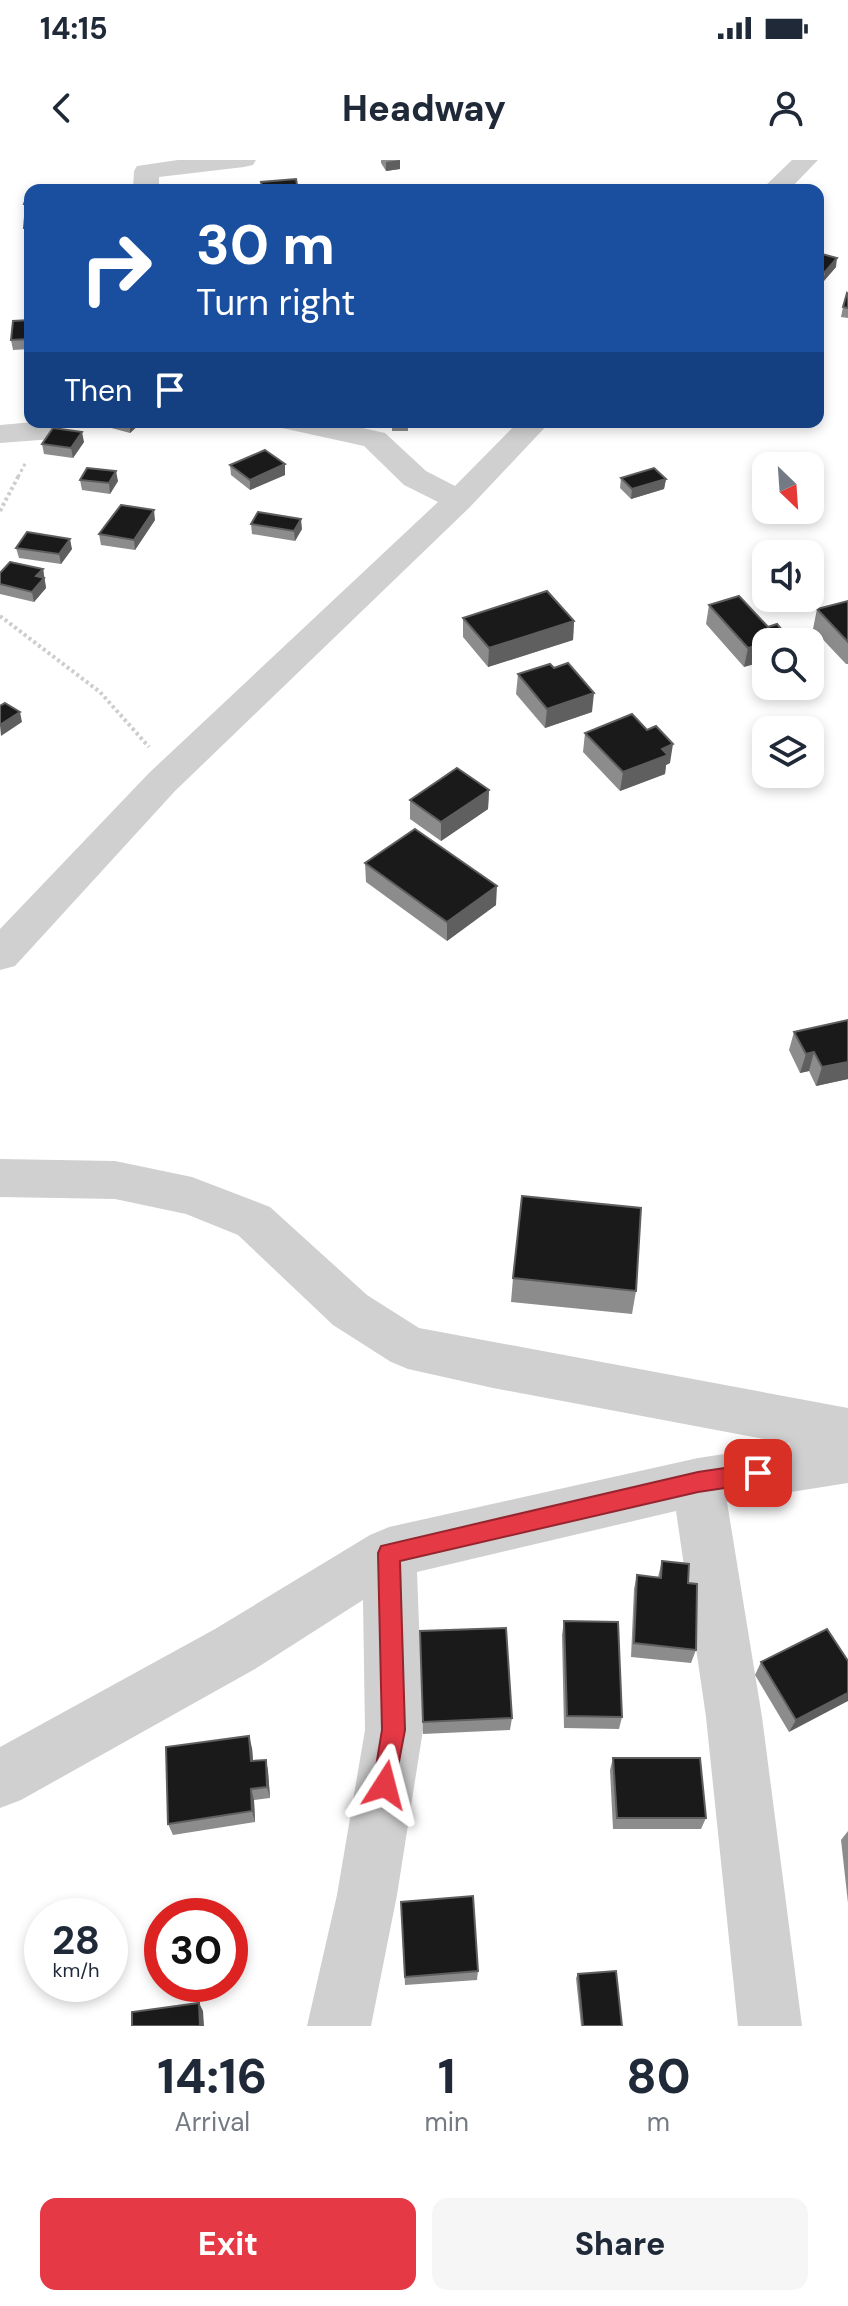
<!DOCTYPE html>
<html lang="en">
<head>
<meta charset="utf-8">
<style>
	body { margin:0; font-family:"DM Sans",sans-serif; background:#f6f6f7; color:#1f2937; height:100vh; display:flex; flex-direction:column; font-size:30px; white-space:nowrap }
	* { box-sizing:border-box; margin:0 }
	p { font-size:26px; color:#747a83 }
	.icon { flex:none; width:44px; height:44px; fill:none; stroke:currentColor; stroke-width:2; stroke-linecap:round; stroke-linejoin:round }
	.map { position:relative; height:1866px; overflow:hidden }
	.drawer { display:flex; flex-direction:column; background:#fff; flex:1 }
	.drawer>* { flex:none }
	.top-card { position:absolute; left:24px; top:24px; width:800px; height:244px; border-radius:16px; box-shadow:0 4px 12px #0003; background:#1a4fa0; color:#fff; overflow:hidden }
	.needle { width:52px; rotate:155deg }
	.buttons { position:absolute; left:752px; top:292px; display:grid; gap:16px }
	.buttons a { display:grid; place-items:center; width:72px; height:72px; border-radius:16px; background:#fff; box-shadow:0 4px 12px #0003; font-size:40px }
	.speed { position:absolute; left:24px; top:1738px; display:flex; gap:16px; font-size:40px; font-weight:700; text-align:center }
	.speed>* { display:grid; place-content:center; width:104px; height:104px; border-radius:50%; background:#fff; box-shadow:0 4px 12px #0003; line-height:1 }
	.speed small { font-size:20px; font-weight:400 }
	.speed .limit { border:12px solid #d22; background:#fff; color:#111 }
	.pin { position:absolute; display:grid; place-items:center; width:68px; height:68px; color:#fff; margin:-34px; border-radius:16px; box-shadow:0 4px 12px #0006 }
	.me { position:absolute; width:88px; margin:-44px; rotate:9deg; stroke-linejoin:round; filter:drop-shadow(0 0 6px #0008) }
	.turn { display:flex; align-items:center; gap:28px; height:168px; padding:0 40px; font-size:36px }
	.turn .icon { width:104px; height:104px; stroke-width:2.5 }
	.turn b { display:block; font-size:56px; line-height:68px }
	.then { display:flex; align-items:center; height:76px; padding:0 40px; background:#0003; gap:16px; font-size:30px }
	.eta { display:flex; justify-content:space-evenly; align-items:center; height:136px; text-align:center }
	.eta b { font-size:48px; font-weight:800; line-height:56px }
	.cta { display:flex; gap:16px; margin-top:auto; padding:16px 40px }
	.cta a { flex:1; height:92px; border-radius:16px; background:#e63946; color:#fff; font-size:32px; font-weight:800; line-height:92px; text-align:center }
	.cta a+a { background:#f6f6f7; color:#1f2937 }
	.status { display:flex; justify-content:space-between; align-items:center; height:56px; padding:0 40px; background:#fff; direction:ltr }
	.status svg { height:22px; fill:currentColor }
	header { display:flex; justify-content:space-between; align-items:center; height:104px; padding:0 40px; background:#fff; font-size:36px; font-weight:800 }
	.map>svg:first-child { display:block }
</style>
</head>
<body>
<div class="status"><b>14:15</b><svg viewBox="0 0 49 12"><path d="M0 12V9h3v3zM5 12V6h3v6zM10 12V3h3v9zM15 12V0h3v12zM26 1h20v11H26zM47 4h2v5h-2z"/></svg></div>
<header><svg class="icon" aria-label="back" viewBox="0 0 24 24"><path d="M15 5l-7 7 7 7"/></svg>Headway<svg class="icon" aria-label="person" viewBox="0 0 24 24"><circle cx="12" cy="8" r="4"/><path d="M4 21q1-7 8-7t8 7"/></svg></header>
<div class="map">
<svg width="848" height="1866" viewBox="0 0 848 1866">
	<rect width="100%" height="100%" fill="#fff"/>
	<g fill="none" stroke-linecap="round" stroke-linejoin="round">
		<polyline stroke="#cdcdcd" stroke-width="3" stroke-dasharray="3 3" stroke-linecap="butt" points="18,317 26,302"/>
		<g stroke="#cdcdcd" stroke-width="4" stroke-dasharray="3 3" stroke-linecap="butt">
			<polyline points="0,351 19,315"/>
			<polyline points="0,456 100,532 149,587"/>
		</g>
		<g fill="#d0d0d0" fill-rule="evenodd">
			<polygon points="178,0 256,0 253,5 244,7 159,17 159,30 133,30 134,11 137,6"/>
			<polygon points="792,0 818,0 789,30 761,30"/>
			<polygon points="34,262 64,262 53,279 0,283 0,265"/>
			<polygon points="278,262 336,262 385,273 426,311 455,326 518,262 550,262 470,347 175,631 15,806 0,810 0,769 149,613 438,342 404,325 364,286 282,268"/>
			<polygon points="0,999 115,1001 192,1017 270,1047 367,1135 419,1168 848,1248 848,1323 727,1342 762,1557 802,1866 738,1866 706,1557 676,1351 417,1412 423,1570 397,1735 371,1866 307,1866 337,1735 365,1570 363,1440 255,1509 21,1640 0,1648 0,1587 215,1469 370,1375 389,1367 698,1298 791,1284 493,1228 408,1209 391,1202 333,1165 238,1075 186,1054 115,1039 0,1037"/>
		</g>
	</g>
	<g fill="#8c8c8c">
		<polygon points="381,0 400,0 400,9 386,11 381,3"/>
		<polygon points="30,36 30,53 26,53 24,44"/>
		<polygon points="30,57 30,78 25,78 24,68"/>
		<polygon points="818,93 836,107 823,122 818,121"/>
		<polygon points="848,134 848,158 841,157 843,147"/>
		<polygon points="30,160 30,189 13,190 11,180"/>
		<polygon points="104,262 142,262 130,273 104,266"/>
		<polygon points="392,262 424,262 424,263 408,263 408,271 392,271"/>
		<polygon points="84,282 73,298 44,294 42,284"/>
		<polygon points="230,305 285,315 250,330 231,315"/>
		<polygon points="621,318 666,319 664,329 631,339 620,328"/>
		<polygon points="80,320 118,321 110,334 82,330"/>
		<polygon points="155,360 135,390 101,385 99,374"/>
		<polygon points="251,364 302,369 295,381 252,374"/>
		<polygon points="16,388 72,389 61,404 19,398"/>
		<polygon points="43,409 46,428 34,442 0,434 0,413"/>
		<polygon points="848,441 848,504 846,504 813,469 817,449"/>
		<polygon points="709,445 768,467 783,471 781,482 766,482 744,507 706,464"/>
		<polygon points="463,458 574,461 573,480 488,507 463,477"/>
		<polygon points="518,514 592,552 545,568 516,534"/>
		<polygon points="585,573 670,603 666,605 665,614 620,631 583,592"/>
		<polygon points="489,630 488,649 441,681 410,659 410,640"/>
		<polygon points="365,703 496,745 447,781 366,722"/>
		<polygon points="848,860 848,919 816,926 809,911 800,913 789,890 794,872"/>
		<polygon points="513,1118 636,1131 632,1154 511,1142"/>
		<polygon points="662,1401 688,1423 696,1490 691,1503 631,1497 634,1429 637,1415 658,1417"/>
		<polygon points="564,1461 622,1557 619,1569 564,1568 562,1475"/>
		<polygon points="420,1471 512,1558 510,1570 423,1574"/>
		<polygon points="848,1501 789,1572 755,1515 761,1502"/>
		<polygon points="252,1588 253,1601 266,1600 268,1611 270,1638 254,1640 255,1662 173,1675 168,1664"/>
		<polygon points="613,1598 706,1658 701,1669 613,1669 610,1610"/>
		<polygon points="848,1671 848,1743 841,1680"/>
		<polygon points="401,1742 478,1811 477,1820 405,1825"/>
		<polygon points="578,1814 622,1866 581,1866 576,1818"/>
	</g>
	<g fill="#5f5f5f">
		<polygon points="400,0 400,9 386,11 386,2"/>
		<polygon points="837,98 836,107 823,122 825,112"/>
		<polygon points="130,262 142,262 130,273"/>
		<polygon points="82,272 84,282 73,298 71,288"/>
		<polygon points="285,304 285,315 250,330 250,320"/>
		<polygon points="116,311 118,321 110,334 109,323"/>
		<polygon points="666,319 664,329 631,339 632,329"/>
		<polygon points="154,350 155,360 135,390 134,380"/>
		<polygon points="301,359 302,369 295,381 294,371"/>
		<polygon points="70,379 72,389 61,404 59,394"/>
		<polygon points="43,409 46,428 34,442 32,432 36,416"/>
		<polygon points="574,461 573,480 488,507 489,488"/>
		<polygon points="783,471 781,482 767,482 770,475"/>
		<polygon points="766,482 766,501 744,507 748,488"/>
		<polygon points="594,533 592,552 545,568 547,549"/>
		<polygon points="20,552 22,562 1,576 0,565"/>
		<polygon points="673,584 670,603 666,605 665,614 620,631 623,612 662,589"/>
		<polygon points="489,630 488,649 441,681 441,662"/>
		<polygon points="497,726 496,745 447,781 447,762"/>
		<polygon points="814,892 809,911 800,913 806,894"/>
		<polygon points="848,902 848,919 816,926 822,907"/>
		<polygon points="848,1533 848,1541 789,1572 796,1560"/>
		<polygon points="249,1576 252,1588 254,1613 251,1601"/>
		<polygon points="266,1600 268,1611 270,1638 267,1627"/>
		<polygon points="251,1629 254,1640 255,1662 252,1651"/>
		<polygon points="199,1843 203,1851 204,1866 200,1866"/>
	</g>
	<g fill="#1a1a1a" stroke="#5f5f5f" stroke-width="2">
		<polygon points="296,19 298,30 263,30 261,22"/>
		<polygon points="475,28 476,30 456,29"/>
		<polygon points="27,36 30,36 30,44 24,44"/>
		<polygon points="25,57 30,57 30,68 24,68"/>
		<polygon points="818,93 837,98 825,112 818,110"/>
		<polygon points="847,133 848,134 848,148 843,147"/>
		<polygon points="30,160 30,179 11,180 13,161"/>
		<polygon points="53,268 82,272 71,288 42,284"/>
		<polygon points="265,290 285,304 250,320 230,305"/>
		<polygon points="87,308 116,311 109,323 80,320"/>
		<polygon points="654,308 666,319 632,329 621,318"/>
		<polygon points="121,345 154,350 134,380 99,374"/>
		<polygon points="258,352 301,359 294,371 251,364"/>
		<polygon points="27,372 70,379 59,394 16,388"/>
		<polygon points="10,402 43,409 36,416 44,418 32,432 0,424 0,413"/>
		<polygon points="547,431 574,461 489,488 463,458"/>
		<polygon points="739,436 768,467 777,464 783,471 770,475 775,480 748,488 709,445"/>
		<polygon points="848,441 848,482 817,449"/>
		<polygon points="568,503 594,533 547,549 518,514 550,504 554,508"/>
		<polygon points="5,543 20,552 0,565 0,546"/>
		<polygon points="632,554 647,570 656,566 673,584 662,589 668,595 623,612 585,573"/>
		<polygon points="457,608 489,630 441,662 410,640"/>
		<polygon points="415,669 497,726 447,762 365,703"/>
		<polygon points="848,860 848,902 822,907 814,892 806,894 794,872"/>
		<polygon points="522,1036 641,1048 636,1131 513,1118"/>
		<polygon points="662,1401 689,1404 688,1423 697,1424 696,1490 634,1483 637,1415 661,1418"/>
		<polygon points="564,1461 618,1462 622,1557 567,1556"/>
		<polygon points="506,1468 512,1558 423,1562 420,1471"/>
		<polygon points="827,1469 848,1501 848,1533 796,1560 761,1502"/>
		<polygon points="249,1576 251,1601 266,1600 267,1627 251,1629 252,1651 168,1664 166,1587"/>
		<polygon points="613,1598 700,1598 706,1658 617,1658"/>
		<polygon points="473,1736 478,1811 405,1817 401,1742"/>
		<polygon points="616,1811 622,1866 583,1866 578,1814"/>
		<polygon points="199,1843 200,1866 132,1866 132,1852"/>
	</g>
	<polygon fill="#e63946" stroke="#96252e" stroke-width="2" points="758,1303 766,1306 769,1313 766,1320 758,1323 698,1332 400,1401 405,1570 393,1633 385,1637 376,1633 373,1625 382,1570 378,1393 381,1386 698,1312"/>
</svg>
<div class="buttons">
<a><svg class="needle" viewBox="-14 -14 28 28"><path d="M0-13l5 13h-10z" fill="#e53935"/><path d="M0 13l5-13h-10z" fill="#747a83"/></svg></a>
<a><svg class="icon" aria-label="sound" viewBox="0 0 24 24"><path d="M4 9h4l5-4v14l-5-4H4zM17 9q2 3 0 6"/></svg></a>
<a><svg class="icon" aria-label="search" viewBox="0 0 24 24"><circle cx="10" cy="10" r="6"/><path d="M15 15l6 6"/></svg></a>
<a><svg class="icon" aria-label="layers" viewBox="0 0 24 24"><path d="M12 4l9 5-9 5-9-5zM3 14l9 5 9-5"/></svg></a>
</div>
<div class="speed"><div>28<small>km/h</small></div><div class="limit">30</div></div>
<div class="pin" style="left:758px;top:1313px;background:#d93025"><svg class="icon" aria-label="arrive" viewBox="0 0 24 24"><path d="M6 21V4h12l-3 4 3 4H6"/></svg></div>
<svg class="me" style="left:385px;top:1625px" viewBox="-20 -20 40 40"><path d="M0-17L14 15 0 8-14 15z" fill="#e63946" stroke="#fff" stroke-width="4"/></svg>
<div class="top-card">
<div class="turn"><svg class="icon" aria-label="right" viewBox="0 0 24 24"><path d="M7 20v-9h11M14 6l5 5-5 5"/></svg><div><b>30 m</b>Turn right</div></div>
<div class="then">Then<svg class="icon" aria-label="arrive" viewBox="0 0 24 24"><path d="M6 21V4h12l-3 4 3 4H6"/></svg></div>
</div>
</div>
<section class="drawer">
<div class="eta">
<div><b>14:16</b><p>Arrival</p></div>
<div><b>1</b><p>min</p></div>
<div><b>80</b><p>m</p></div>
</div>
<div class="cta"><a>Exit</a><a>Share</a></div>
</section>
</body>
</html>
